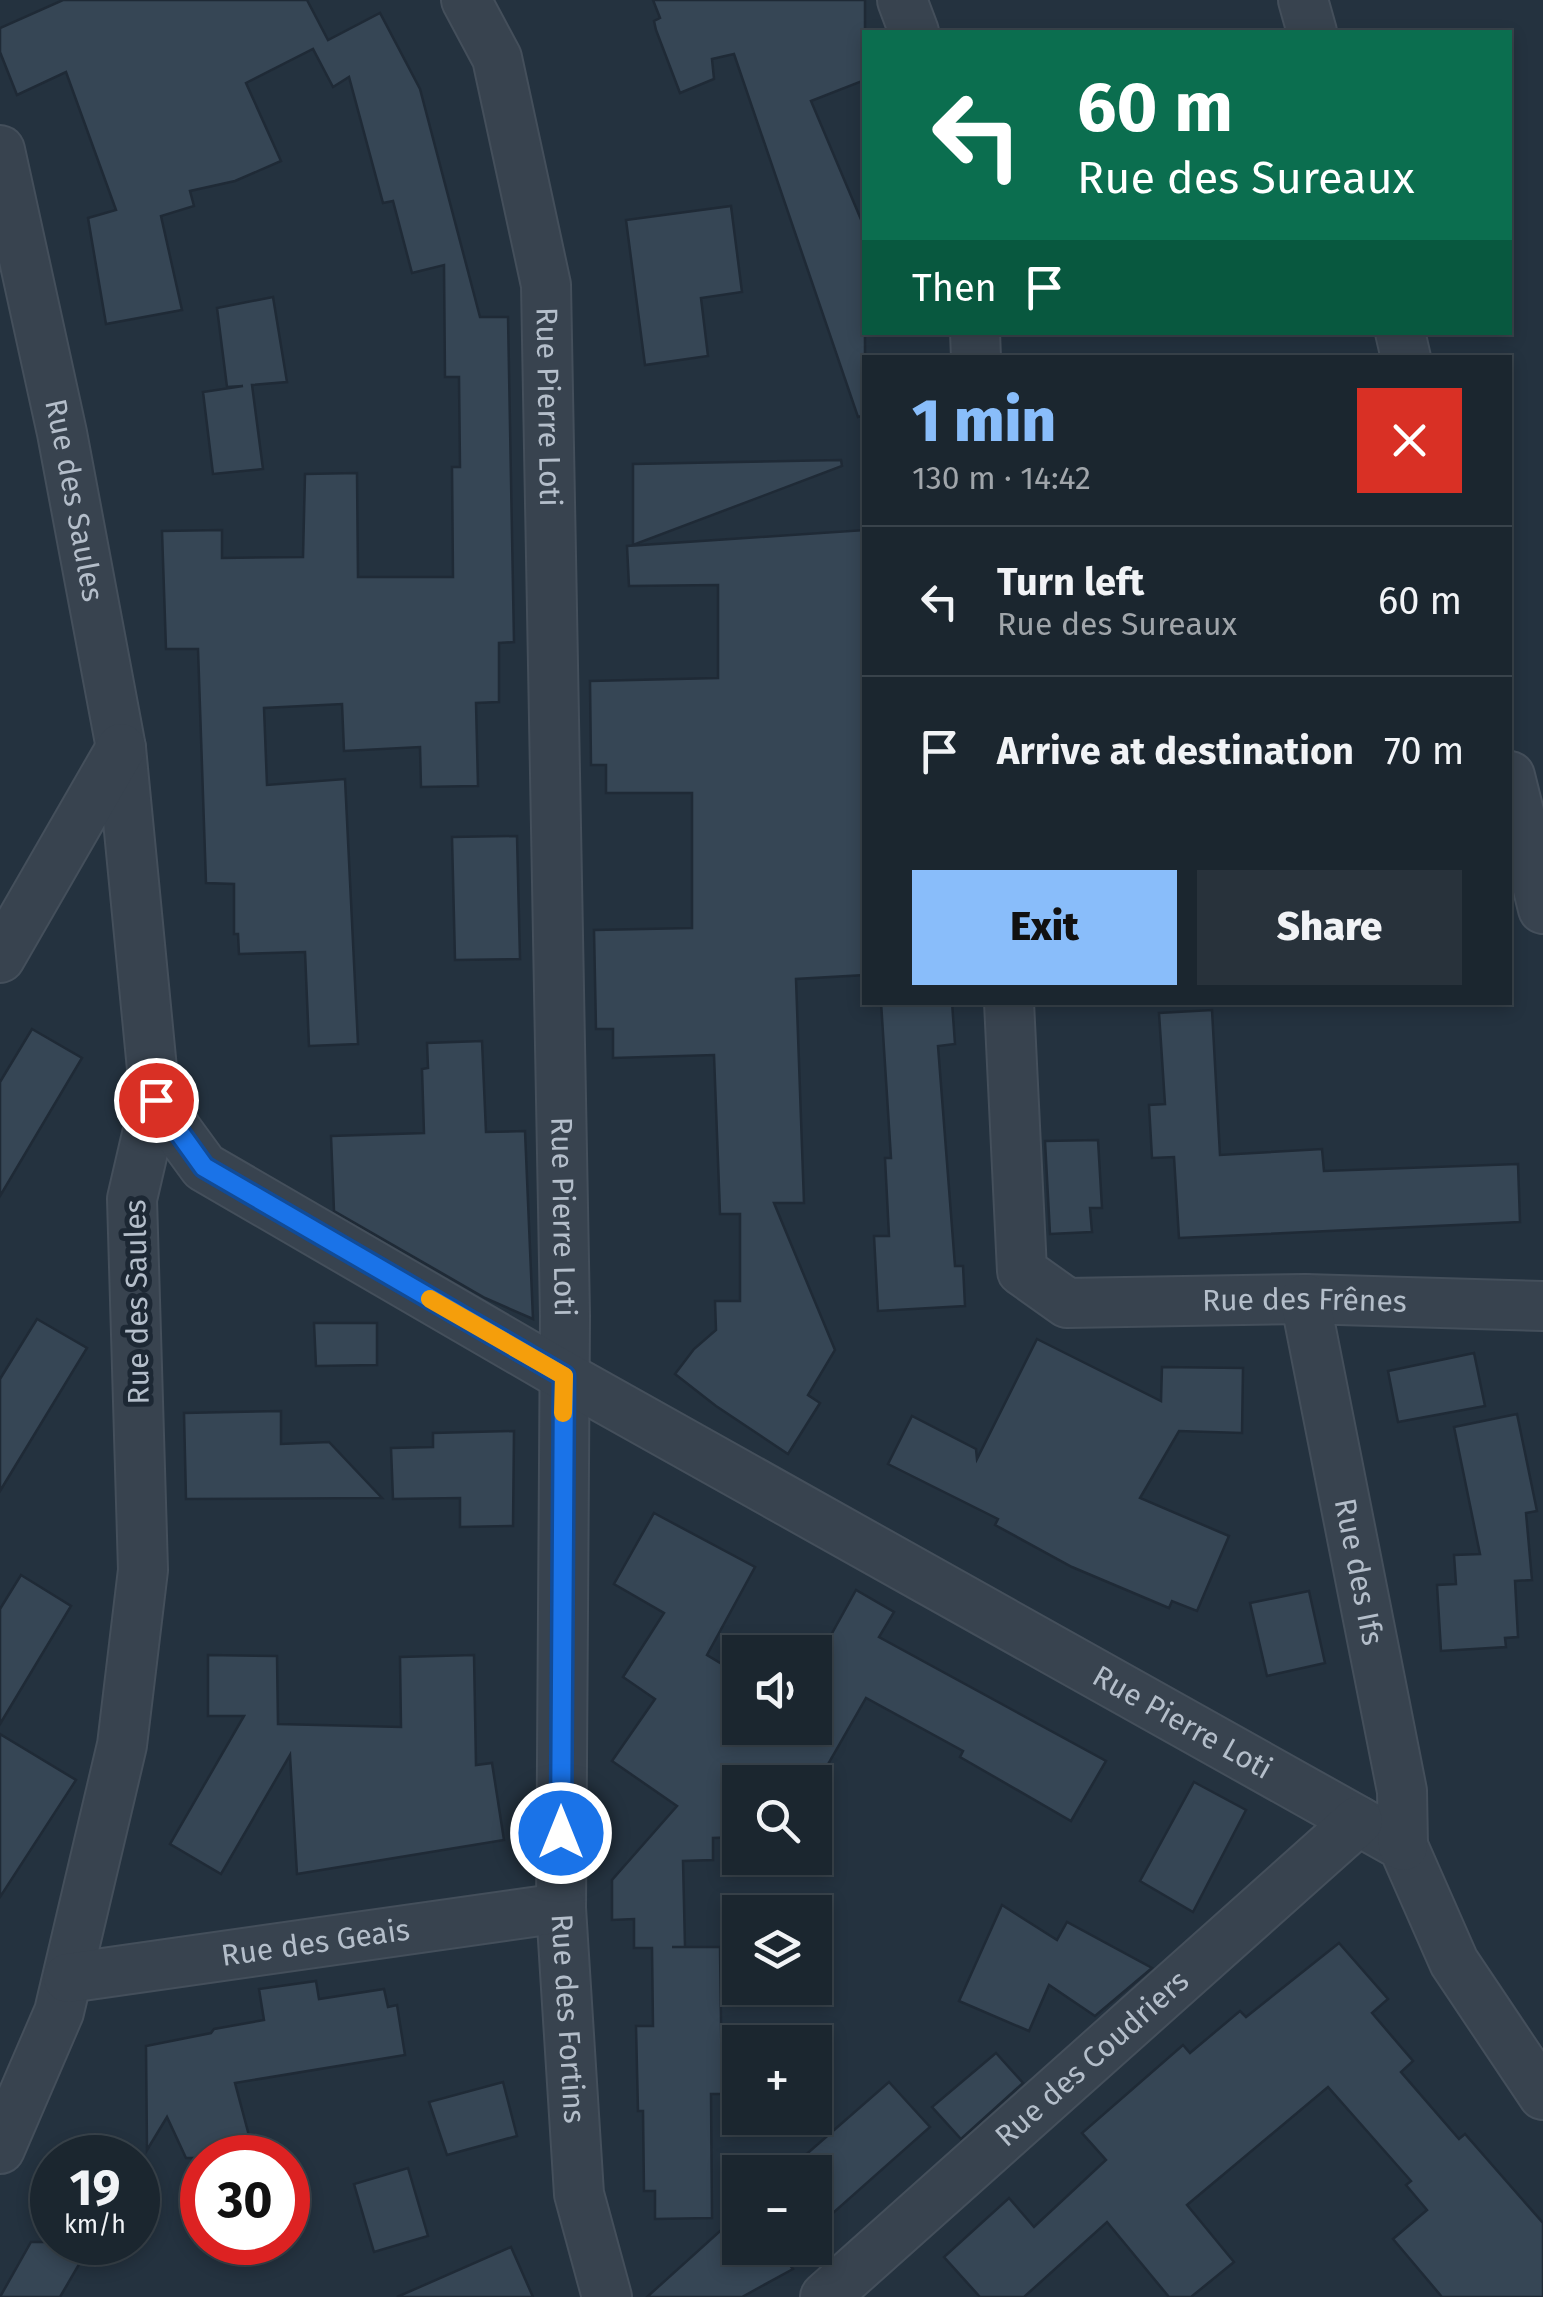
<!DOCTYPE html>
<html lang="en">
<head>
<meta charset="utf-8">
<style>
	body { margin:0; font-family:"Fira Sans",sans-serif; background:#28323b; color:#f1f3f6; height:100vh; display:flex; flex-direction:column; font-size:38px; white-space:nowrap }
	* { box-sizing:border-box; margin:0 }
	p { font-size:32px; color:#a0a5aa }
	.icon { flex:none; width:55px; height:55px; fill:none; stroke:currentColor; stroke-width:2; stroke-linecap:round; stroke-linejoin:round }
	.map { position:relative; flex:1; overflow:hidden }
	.panel { position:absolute; left:862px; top:355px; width:650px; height:650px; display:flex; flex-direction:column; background:#1b262f; border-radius:0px; box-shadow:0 5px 15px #0003,0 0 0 2px #39434b }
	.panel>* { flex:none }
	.guide { position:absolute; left:862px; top:30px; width:650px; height:305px; border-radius:0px; box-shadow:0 5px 15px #0003,0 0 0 2px #39434b; background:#0b6e4f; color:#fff; overflow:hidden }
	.fabs { position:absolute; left:722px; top:1635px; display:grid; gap:20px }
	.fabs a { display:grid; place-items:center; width:110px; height:110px; border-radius:0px; background:#1b262f; box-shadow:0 5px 15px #0003,0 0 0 2px #39434b; font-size:50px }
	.speed { position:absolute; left:30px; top:2135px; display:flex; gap:20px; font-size:50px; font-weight:700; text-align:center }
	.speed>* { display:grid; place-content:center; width:130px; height:130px; border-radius:50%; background:#1b262f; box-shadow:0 5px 15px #0003,0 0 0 2px #39434b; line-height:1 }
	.speed small { font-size:25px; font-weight:400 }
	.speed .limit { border:15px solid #d22; background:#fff; color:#111 }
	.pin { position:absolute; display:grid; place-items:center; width:85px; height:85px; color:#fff; margin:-42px; border:5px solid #fff; border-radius:50%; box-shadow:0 2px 10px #0007 }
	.me { position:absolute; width:110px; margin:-55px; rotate:0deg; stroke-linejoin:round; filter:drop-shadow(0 0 8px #0008) }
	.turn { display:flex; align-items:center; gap:35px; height:210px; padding:0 50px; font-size:45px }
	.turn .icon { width:130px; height:130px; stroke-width:2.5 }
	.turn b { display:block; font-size:70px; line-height:85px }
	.then { display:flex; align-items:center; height:95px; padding:0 50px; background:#0003; gap:20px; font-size:38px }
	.round { display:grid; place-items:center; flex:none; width:105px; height:105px; border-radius:0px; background:#28323b }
	.summary { display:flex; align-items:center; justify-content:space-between; height:170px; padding:0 50px }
	h1 { font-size:60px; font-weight:800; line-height:75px; color:#89bdfa }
	.primary-button { display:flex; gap:20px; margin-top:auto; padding:20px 50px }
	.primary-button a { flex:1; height:115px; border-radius:0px; background:#89bdfa; color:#111; font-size:40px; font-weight:800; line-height:115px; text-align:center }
	.primary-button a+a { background:#28323b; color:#f1f3f6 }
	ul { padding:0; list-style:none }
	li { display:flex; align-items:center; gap:30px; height:150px; padding:0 50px; border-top:2px solid #39434b }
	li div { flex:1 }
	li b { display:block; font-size:38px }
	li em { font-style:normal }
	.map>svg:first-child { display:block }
</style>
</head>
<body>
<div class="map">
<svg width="1543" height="2297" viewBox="0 0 1543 2297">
	<rect width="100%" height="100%" fill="#24323f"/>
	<g fill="#364655" stroke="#1f2a36" stroke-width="2.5">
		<polygon points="63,0 307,0 328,40 380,13 420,89 480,317 508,317 514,642 499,643 499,702 476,703 478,786 421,787 420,747 344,751 342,704 264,708 267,785 345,779 358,1044 309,1046 305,952 239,954 238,934 234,934 234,884 206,883 198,649 166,649 162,531 222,530 222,558 303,557 305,474 357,473 358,577 453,577 452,467 460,467 459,377 445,377 444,265 412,273 393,201 383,203 349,77 333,87 313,49 246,83 281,161 235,181 190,191 194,206 161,216 182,310 106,324 88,218 116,210 66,72 17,95 0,52 0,28"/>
		<polygon points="653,0 865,0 865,80 811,101 865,229 865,415 858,417 734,54 712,59 714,79 680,93 656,30 654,21 660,18"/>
		<polygon points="731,206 742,292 701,298 708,356 645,365 626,220"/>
		<polygon points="273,297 287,382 252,385 263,469 213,474 203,392 243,386 227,387 217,308"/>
		<polygon points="841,460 842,466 633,545 633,464"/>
		<polygon points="865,530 865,975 796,979 804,1203 774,1203 835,1350 808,1395 820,1403 788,1454 716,1406 675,1374 694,1349 716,1330 715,1301 740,1301 740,1214 720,1214 714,1055 613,1058 613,1029 596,1029 594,930 692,928 692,793 606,793 606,765 591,765 590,681 718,678 718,585 629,586 627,546"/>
		<polygon points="517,836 520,959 455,960 452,837"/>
		<polygon points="881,1002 952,1002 955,1044 938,1046 955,1266 963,1266 965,1306 878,1311 874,1236 889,1236 885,1158 891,1158"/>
		<polygon points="1212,1010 1220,1155 1322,1149 1324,1171 1518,1164 1520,1222 1179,1238 1174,1157 1152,1158 1149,1105 1165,1104 1159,1013"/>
		<polygon points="32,1029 82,1058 0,1196 0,1082"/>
		<polygon points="482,1041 486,1132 525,1131 533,1319 485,1298 334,1211 331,1136 424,1133 422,1069 428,1068 427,1043"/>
		<polygon points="1098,1140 1102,1208 1090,1208 1092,1232 1050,1234 1045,1141"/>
		<polygon points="37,1319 87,1348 0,1491 0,1379"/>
		<polygon points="314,1323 377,1323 377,1365 316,1366"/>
		<polygon points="1037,1339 1161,1401 1162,1367 1243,1368 1242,1433 1179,1431 1140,1498 1229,1536 1197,1611 1172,1601 1169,1608 1072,1567 995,1525 998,1519 888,1464 912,1416 976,1449 977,1459"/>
		<polygon points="1474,1353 1485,1406 1398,1422 1388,1371"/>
		<polygon points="281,1411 281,1444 329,1442 382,1498 186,1499 184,1413"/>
		<polygon points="1517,1414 1537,1511 1526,1513 1532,1580 1515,1581 1518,1637 1505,1638 1506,1647 1441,1651 1437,1585 1456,1584 1454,1555 1480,1554 1454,1427"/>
		<polygon points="514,1431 513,1526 460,1527 460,1498 393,1499 391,1448 433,1447 433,1433"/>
		<polygon points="654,1513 755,1567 707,1655 740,1675 740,1728 815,1728 815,1664 856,1590 894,1612 879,1637 1106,1761 1071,1821 960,1757 963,1751 866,1698 815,1787 815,1782 740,1782 740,1837 713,1838 713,1860 683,1861 685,1947 672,1947 720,1947 722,2094 711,2094 712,2218 655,2219 655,2191 644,2191 643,2111 638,2111 636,2026 653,2026 652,1948 634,1948 634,1919 612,1920 612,1880 677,1806 612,1761 655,1699 623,1677 664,1613 614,1584"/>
		<polygon points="21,1575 71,1606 0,1724 0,1609"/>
		<polygon points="1309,1591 1325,1663 1267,1676 1250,1603"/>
		<polygon points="208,1655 277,1656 278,1724 401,1727 400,1657 474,1655 476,1765 492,1763 504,1840 297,1874 290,1755 221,1874 170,1844 244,1716 208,1716"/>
		<polygon points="0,1734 76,1780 0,1897"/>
		<polygon points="1194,1782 1246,1810 1193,1912 1140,1881"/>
		<polygon points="1002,1905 1057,1940 1067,1922 1152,1968 1095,2016 1049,1985 1029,2031 959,2001"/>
		<polygon points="1339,1943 1388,1999 1372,2013 1413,2061 1401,2072 1459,2139 1465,2134 1543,2223 1543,2297 1442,2297 1393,2239 1427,2210 1406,2185 1411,2181 1328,2087 1187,2205 1234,2262 1191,2297 1169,2297 1107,2222 1024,2297 980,2297 944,2257 1009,2198 1034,2227 1106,2160 1082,2133 1183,2045 1190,2053 1240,2011 1246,2017"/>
		<polygon points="316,1981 319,1999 384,1989 388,2007 397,2005 405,2055 235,2083 255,2158 186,2158 167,2117 147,2150 146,2046 211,2033 214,2029 264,2020 259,1989"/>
		<polygon points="996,2053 1023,2083 961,2139 932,2107"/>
		<polygon points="503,2082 517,2136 447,2155 429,2102"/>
		<polygon points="889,2082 930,2127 815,2229 815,2172 786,2172"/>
		<polygon points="408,2168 428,2236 374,2252 354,2184"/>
		<polygon points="740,2213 740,2248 794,2248 789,2252 793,2257 788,2263 793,2269 742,2297 647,2297"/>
		<polygon points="31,2242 92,2242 60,2297 0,2297"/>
		<polygon points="511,2247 533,2297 397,2297"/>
	</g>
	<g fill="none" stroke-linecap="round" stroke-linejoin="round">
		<defs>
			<g id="street">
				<path id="s1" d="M466,0L497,58L546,285L565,1316L561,1908L579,2194L607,2297"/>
				<polyline points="902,0 914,32"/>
				<polyline points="1303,0 1312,32"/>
				<path id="s2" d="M0,150L62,433L121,748L155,1100L132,1199L143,1570L122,1745L59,2012L0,2149"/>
				<polyline points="975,332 976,358"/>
				<polyline points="1400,332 1406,358"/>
				<polyline points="1510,776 1543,909"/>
				<polyline points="0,958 121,748"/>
				<path id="s3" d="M1009,1002L1022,1271L1067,1303L1305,1299L1543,1306"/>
				<path id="s4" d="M155,1100L204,1167L564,1376L1403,1846L1454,1962L1543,2095"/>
				<path id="s5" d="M1305,1299L1402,1791L1403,1846"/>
				<path id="s6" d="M68,1978L561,1908"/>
				<path id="s7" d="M825,2297L1358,1821"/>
			</g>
		</defs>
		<use href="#street" stroke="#444f5b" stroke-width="52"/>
		<use href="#street" stroke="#38434f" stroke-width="48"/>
	</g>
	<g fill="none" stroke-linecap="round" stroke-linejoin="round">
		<defs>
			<polyline id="route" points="156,1100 204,1167 564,1376 561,1833"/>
		</defs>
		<use href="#route" stroke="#114b97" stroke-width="25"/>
		<use href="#route" stroke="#1a73e8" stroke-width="18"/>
		<polyline stroke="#f59e0b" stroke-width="18" points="430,1299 564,1376 563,1413"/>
	</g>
	<g text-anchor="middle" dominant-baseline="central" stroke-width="10" stroke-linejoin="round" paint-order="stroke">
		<g font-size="30" fill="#b4beca" stroke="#1d2834">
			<text stroke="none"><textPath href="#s1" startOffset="420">Rue Pierre Loti</textPath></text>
			<text stroke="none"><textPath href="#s2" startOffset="358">Rue des Saules</textPath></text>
			<text stroke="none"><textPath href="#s1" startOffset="1230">Rue Pierre Loti</textPath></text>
			<text transform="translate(137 1302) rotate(-91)">Rue des Saules</text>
			<text stroke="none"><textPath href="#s3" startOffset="562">Rue des Frênes</textPath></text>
			<text stroke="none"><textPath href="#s5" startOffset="278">Rue des Ifs</textPath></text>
			<text stroke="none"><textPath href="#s4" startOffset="1208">Rue Pierre Loti</textPath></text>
			<text stroke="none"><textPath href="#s6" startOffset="250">Rue des Geais</textPath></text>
			<text stroke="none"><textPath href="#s1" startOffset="2032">Rue des Fortins</textPath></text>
			<text stroke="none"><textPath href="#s7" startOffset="358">Rue des Coudriers</textPath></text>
		</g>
	</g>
</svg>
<div class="fabs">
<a><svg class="icon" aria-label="sound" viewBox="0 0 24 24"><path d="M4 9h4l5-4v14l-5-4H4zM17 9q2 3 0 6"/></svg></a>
<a><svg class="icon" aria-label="search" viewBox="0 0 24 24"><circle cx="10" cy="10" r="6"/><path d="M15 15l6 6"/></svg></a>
<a><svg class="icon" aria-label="layers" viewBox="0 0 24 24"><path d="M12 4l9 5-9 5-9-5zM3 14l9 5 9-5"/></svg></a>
<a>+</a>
<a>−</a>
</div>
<div class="speed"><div>19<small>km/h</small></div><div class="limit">30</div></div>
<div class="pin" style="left:156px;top:1100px;background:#d93025"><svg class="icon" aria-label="arrive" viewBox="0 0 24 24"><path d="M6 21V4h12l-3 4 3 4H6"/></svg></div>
<svg class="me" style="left:561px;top:1833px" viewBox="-20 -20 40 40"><circle r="17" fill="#1a73e8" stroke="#fff" stroke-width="3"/><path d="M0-11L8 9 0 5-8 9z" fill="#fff"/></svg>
<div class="guide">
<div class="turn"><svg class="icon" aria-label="left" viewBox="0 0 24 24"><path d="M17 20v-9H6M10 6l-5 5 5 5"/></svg><div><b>60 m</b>Rue des Sureaux</div></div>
<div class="then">Then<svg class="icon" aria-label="arrive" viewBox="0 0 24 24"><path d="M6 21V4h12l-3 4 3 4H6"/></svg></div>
</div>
<section class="panel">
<div class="summary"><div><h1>1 min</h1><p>130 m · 14:42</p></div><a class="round" style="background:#d93025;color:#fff"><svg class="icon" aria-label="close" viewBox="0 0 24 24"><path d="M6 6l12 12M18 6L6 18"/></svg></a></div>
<ul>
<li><svg class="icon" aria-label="left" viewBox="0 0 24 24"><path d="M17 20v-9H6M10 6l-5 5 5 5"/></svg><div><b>Turn left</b><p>Rue des Sureaux</p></div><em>60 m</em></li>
<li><svg class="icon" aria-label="arrive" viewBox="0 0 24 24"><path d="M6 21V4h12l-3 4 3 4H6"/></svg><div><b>Arrive at destination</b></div><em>70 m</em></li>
</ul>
<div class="primary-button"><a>Exit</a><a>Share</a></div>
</section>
</div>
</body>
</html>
